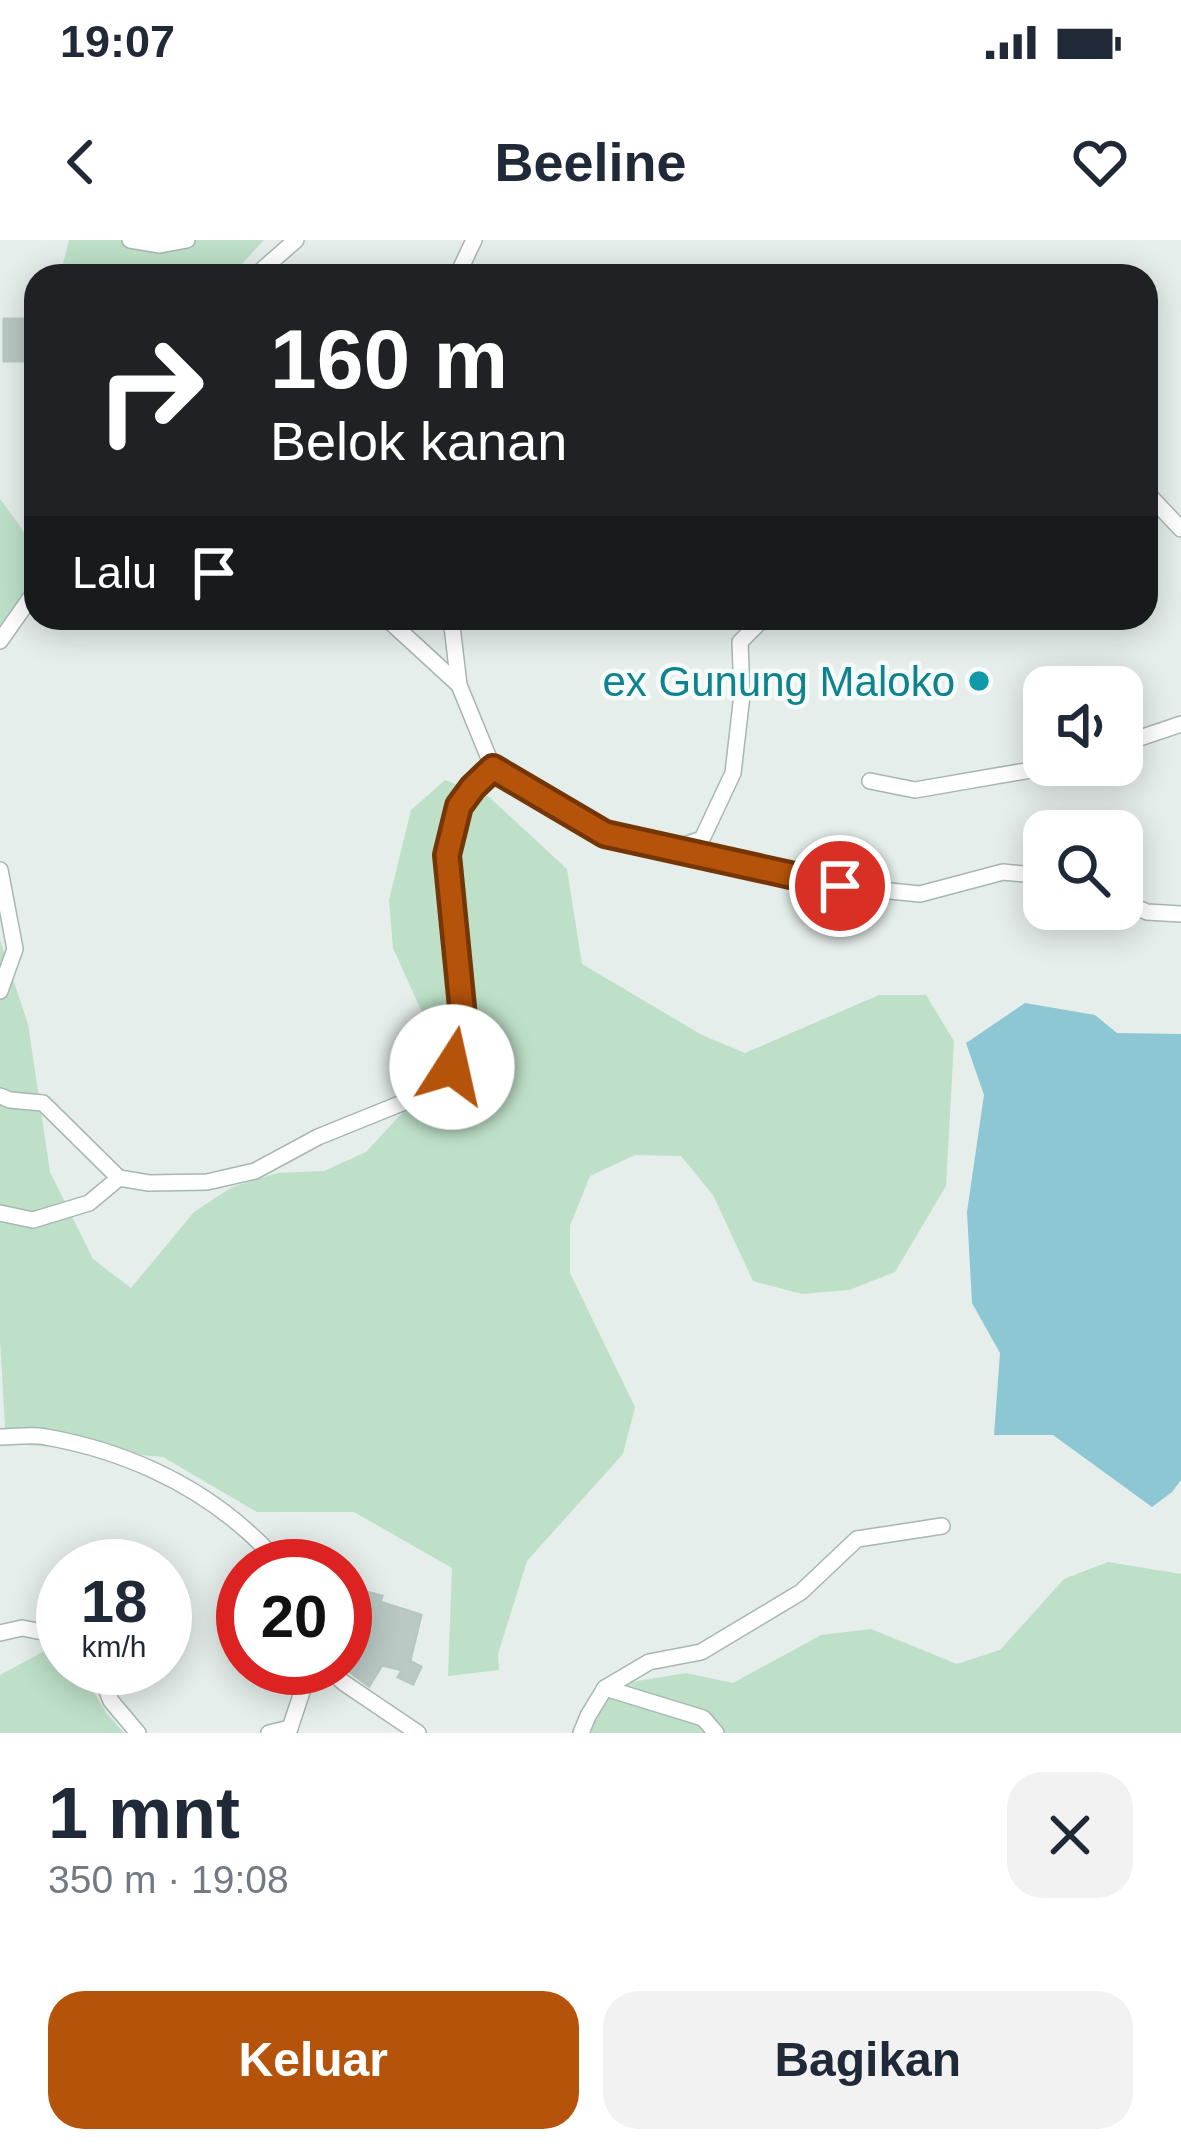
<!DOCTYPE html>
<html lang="id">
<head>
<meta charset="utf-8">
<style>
	body { margin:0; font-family:Helvetica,sans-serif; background:#f2f2f3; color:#1f2937; height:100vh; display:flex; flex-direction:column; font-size:45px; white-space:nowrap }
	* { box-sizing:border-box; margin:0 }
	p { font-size:39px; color:#747a83 }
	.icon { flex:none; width:66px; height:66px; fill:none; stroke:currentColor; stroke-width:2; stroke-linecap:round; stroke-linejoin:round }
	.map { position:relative; height:1493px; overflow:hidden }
	.details { display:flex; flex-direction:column; background:#fff; flex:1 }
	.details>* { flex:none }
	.banner { position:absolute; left:24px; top:24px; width:1134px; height:366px; border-radius:36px; box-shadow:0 6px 30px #0003; background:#202124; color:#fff; overflow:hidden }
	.controls { position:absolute; left:1023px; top:426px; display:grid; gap:24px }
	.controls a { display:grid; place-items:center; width:120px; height:120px; border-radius:24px; background:#fff; box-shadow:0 6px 30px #0003; font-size:60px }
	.speed { position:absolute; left:36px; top:1299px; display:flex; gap:24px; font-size:60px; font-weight:700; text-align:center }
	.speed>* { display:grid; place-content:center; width:156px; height:156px; border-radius:50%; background:#fff; box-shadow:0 6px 30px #0003; line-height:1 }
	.speed small { font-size:30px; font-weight:400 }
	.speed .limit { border:18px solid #d22; background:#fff; color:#111 }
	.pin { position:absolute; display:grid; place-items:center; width:102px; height:102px; color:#fff; margin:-51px; border:6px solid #fff; border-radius:50%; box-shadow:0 3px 12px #0007 }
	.me { position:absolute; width:132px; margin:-66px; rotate:10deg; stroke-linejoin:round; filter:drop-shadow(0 0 9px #0008) }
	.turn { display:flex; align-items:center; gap:42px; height:252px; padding:0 48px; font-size:54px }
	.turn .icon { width:156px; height:156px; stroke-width:2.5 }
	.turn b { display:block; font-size:84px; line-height:102px }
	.then { display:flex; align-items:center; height:114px; padding:0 48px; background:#0003; gap:24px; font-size:45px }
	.round { display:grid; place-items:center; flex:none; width:126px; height:126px; border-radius:36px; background:#f2f2f3 }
	.headline { display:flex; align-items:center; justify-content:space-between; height:204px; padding:0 48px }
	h1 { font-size:72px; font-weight:600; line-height:90px }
	.cta { display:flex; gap:24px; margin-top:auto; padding:24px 48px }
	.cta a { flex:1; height:138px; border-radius:36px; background:#b45309; color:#fff; font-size:48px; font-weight:600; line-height:138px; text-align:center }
	.cta a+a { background:#f2f2f3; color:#1f2937 }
	.status { display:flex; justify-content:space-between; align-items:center; height:84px; padding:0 60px; background:#fff; direction:ltr }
	.status svg { height:33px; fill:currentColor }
	header { display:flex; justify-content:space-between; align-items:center; height:156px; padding:0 48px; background:#fff; font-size:54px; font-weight:600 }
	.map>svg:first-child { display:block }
</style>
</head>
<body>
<div class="status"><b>19:07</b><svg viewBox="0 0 49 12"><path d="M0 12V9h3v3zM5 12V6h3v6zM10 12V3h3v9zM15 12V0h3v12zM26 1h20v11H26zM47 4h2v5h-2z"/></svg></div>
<header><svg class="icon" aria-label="back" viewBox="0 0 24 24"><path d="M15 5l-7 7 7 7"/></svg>Beeline<svg class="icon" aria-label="heart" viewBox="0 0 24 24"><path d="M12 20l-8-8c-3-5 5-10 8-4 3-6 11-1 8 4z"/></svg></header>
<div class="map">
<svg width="1181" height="1493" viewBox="0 0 1181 1493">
	<rect width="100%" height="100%" fill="#e5eeea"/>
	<g fill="#bee0c8">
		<polygon points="69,0 264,0 231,36 60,36"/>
		<path d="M0,259C15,280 44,311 36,340C32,354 9,386 0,400Z"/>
		<polygon points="445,540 488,556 567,629 582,724 702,795 745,813 879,755 926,755 954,801 946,946 895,1032 849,1050 802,1054 753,1041 713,955 681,916 635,915 590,936 570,986 570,1033 635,1167 623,1214 527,1321 498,1414 499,1430 448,1436 452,1328 354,1272 257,1272 163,1217 6,1203 0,1100 0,700 28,784 50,932 93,1019 131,1048 194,972 232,947 277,933 324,931 366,912 430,843 433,797 393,708 389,660 411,570"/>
		<polygon points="1108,1322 1181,1334 1181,1493 586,1493 619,1444 686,1433 733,1443 821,1395 871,1389 957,1424 1000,1410 1064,1339"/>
		<polygon points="63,1401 63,1428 80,1428 106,1473 124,1493 0,1493 0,1435"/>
	</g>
	<polygon fill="#8dc7d4" points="1025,763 1095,775 1117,793 1181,794 1181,1240 1172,1252 1152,1267 1053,1195 994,1195 1000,1113 972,1063 967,972 984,855 966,803"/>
	<g fill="#bac9c4" stroke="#b7c8c2" stroke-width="3">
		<rect x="4" y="79" width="32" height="42"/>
		<polygon points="359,1350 382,1356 380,1362 421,1375 410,1421 421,1427 413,1444 398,1437 402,1430 382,1425 369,1446 345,1428 345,1395"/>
	</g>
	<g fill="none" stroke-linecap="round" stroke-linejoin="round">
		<defs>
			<g id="minor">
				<polyline points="130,0 160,5 187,0"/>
				<polyline points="255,36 296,0"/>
				<polyline points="457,36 474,0"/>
				<polyline points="1146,252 1181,289"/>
				<polyline points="386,378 459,445"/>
				<polyline points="451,378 459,445 493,528 605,594 840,646 920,654 1003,632 1044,636"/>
				<polyline points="0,401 36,350"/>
				<polyline points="1122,504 1181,484"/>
				<polyline points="870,541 915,550 1060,525"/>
				<polyline points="672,609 702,599 733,533 742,455 740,402 764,378"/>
				<polyline points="0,630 15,709 0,751"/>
				<polyline points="1122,661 1147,672 1181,674"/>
				<polyline points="0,856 10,860 43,863 119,938 149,943 207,942 255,931 318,897 407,861 452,827 463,777 447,615 459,566 473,547 493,528"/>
				<polyline points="0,973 33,980 89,963 119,938"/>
				<path d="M0,1197C16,1197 31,1194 46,1197C120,1210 191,1241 247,1291C259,1302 270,1311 277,1326"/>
				<polyline points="0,1393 22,1388 63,1396"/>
				<polyline points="95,1428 100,1433 111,1461 138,1493"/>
				<polyline points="327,1428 344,1443 418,1493"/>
				<polyline points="605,1448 703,1478 716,1493"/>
				<polyline points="290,1488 310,1428"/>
				<polyline points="269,1493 290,1488"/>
				<polyline points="581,1493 588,1476 605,1448 649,1422 701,1412 801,1352 857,1299 942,1286"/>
			</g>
		</defs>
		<use href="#minor" stroke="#a7b7b2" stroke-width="18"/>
		<use href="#minor" stroke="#fff" stroke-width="15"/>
	</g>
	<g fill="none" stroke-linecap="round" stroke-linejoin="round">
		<defs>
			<polyline id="route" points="452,827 463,777 447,615 459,566 473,547 493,528 605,594 840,646"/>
		</defs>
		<use href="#route" stroke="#753606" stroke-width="30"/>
		<use href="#route" stroke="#b45309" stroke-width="21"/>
	</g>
	<circle fill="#0f9aa8" stroke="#f6faf8" stroke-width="4.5" cx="979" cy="441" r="12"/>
	<g text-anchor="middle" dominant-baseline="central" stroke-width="9" stroke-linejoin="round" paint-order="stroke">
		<g font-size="42" fill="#0d838f" stroke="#f6faf8" text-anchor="end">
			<text x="955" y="441">ex Gunung Maloko</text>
		</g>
	</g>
</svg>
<div class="controls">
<a><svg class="icon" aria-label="sound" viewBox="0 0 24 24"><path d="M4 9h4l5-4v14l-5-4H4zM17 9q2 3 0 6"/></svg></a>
<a><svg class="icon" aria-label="search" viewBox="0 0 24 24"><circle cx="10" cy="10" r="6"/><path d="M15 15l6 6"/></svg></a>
</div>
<div class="speed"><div>18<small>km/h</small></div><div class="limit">20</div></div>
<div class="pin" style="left:840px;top:646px;background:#d93025"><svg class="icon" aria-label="arrive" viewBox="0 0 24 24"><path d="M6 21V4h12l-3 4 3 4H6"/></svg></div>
<svg class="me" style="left:452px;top:827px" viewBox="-20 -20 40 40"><circle r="19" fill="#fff"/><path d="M0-13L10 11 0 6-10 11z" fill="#b45309"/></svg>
<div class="banner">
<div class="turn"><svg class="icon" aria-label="right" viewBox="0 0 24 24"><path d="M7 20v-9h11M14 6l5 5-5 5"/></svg><div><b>160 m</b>Belok kanan</div></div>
<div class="then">Lalu<svg class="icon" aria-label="arrive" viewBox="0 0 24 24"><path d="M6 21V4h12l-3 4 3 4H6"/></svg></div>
</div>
</div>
<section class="details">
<div class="headline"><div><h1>1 mnt</h1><p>350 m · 19:08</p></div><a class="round"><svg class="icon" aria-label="close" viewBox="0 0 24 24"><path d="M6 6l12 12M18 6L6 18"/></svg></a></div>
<div class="cta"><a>Keluar</a><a>Bagikan</a></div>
</section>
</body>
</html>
